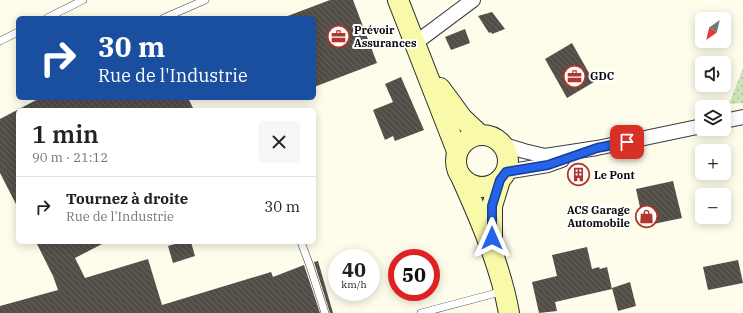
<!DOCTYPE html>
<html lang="fr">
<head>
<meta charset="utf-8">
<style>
	body { margin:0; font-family:"IBM Plex Serif",serif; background:#f6f6f6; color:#222; height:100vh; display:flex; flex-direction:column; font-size:15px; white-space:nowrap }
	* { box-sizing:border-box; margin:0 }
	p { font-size:13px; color:#767676 }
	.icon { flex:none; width:22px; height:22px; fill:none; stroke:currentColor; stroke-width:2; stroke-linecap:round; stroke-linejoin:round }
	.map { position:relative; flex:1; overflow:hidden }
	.details { position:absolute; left:16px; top:108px; width:300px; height:136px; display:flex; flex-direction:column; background:#fff; border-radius:6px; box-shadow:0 2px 10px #0003 }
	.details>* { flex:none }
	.guide { position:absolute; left:16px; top:16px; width:300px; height:84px; border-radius:6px; box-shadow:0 2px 10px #0003; background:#1a4fa0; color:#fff; overflow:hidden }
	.needle { width:26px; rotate:214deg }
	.fabs { position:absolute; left:695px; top:12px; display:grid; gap:8px }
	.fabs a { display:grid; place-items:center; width:36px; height:36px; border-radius:6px; background:#fff; box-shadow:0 2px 10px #0003; font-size:20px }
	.speed { position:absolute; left:328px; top:249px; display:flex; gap:8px; font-size:20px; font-weight:700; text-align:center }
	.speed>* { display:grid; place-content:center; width:52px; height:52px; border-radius:50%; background:#fff; box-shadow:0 2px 10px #0003; line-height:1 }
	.speed small { font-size:10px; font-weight:400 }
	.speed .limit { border:6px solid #d22; background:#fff; color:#111 }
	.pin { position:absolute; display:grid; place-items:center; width:34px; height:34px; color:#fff; margin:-17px; border-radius:8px; box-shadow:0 2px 6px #0006 }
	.me { position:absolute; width:44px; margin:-22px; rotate:0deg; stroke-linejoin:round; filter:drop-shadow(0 0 3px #0008) }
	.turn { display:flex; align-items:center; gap:14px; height:84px; padding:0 16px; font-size:18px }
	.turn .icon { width:52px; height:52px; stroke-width:2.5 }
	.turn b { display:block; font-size:28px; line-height:34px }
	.round { display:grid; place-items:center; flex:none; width:42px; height:42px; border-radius:6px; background:#f6f6f6 }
	.head { display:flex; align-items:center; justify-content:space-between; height:68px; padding:0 16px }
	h1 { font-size:24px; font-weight:600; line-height:30px }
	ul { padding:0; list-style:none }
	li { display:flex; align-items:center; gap:12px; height:60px; padding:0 16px; border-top:1px solid #e0e0e0 }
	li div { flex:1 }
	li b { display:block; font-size:15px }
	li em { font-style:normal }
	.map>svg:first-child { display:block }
</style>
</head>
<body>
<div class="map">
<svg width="743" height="313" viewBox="0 0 743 313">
	<defs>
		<pattern id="grass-dots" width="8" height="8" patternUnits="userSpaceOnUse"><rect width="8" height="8" fill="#c9e5b6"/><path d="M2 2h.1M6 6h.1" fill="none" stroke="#abc39b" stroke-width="1.8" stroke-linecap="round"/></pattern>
		<pattern id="building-back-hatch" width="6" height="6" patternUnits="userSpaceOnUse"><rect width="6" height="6" fill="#534d48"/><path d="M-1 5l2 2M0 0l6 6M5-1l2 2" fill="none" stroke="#67625e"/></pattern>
	</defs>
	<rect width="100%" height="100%" fill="#fefcea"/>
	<polygon fill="url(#grass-dots)" points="743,68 743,103 729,104"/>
	<g fill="url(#building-back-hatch)">
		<polygon points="330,0 353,0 377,63 314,87 314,18 285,18 285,17"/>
		<polygon points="492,12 505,29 492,34 491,32 489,33 478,16"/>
		<polygon points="465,29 470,43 451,50 445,37"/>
		<polygon points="572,43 594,82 567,98 545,59"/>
		<polygon points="401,77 424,130 395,141 393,136 385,140 373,110 393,102 385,84"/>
		<polygon points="40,98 188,98 194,110 18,110 18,208 0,173 0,119"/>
		<polygon points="673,181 682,218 644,226 636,189"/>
		<polygon points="36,242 106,242 75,258 85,278 148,259 162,305 271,272 273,277 304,265 320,313 0,313 0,306 58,290 53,276"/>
		<polygon points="182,242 191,242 195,256 173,263 168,246"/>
		<polygon points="587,247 592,269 599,267 600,269 607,267 612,289 555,302 557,311 539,313 532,282 557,276 552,255"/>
		<polygon points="738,260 743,283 708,290 703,267"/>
		<polygon points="318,261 333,313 330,313 314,262"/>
		<polygon points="630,282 636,306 618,311 612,288"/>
	</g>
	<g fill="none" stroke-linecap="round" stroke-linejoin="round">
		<defs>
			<g id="lane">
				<polyline points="47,18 83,0"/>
				<polyline points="164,18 205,0"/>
				<polyline points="0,41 18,32"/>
				<polyline points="301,242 310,266 325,313"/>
				<polyline points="421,313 504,291"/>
			</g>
			<g id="street">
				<polyline points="414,44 473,0"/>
				<polyline points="724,121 743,117"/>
				<polyline points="501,144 524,151 545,156 597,148 702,126"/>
				<polyline points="506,172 548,165 562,160"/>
			</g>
			<g id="secondary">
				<polyline points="398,0 457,151"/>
				<polyline points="440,88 462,118 480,135"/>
				<circle cx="482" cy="161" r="26"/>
				<path d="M462,179C481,221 501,268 509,313"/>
				<polyline points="492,239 492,206 500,180"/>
			</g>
		</defs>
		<use href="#lane" stroke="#3e3e3e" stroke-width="8"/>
		<use href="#street" stroke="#3e3e3e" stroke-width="16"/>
		<use href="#secondary" stroke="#2d2d2d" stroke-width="22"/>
		<use href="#lane" stroke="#fff" stroke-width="7"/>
		<use href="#street" stroke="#fff" stroke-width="14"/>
		<use href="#secondary" stroke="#f9faa9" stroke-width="20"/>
	</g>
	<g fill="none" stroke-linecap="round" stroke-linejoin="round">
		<defs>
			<polyline id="route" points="492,238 492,206 500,180 506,172 548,165 597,148 627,142"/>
		</defs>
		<use href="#route" stroke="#184099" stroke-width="10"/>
		<use href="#route" stroke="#2563eb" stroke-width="7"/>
	</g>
	<defs>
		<symbol id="office-ring" viewBox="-11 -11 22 22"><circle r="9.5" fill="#fff" stroke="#b1362c" stroke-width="1.5"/><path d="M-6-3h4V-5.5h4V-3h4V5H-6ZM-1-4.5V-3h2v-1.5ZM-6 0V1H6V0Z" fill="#b1362c"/></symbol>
		<symbol id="building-ring" viewBox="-11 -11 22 22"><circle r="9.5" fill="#fff" stroke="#b1362c" stroke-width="1.5"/><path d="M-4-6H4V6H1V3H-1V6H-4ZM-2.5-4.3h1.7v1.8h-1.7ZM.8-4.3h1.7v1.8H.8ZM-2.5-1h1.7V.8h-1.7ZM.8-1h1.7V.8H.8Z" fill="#b1362c"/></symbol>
		<symbol id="shop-ring" viewBox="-11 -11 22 22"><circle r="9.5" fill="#fff" stroke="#b1362c" stroke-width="1.5"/><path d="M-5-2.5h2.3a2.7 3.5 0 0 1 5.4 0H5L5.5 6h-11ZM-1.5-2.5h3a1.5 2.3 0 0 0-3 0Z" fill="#b1362c"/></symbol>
	</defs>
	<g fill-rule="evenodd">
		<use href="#office-ring" x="326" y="24" width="25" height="25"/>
		<use href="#office-ring" x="562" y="64" width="25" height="25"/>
		<use href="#building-ring" x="566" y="162" width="25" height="25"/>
		<use href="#shop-ring" x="634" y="204" width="25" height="25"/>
	</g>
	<g text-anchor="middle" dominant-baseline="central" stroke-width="4" stroke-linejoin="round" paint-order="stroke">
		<g font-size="11" font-weight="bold" fill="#0b0b0b" stroke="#fff" text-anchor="start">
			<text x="354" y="30">Prévoir<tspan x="354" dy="13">Assurances</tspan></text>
			<text x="590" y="76">GDC</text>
			<text x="594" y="175">Le Pont</text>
			<text x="630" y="210" text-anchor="end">ACS Garage<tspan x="630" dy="13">Automobile</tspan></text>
		</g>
	</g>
</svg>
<div class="fabs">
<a><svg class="needle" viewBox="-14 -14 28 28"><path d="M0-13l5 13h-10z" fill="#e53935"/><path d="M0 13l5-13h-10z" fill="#767676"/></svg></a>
<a><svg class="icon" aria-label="sound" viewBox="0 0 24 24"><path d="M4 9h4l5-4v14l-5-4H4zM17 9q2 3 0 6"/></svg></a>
<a><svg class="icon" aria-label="layers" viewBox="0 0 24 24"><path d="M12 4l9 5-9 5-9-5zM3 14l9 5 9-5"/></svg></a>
<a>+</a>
<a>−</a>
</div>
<div class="speed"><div>40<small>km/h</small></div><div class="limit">50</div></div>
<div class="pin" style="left:627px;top:142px;background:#d93025"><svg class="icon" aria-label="arrive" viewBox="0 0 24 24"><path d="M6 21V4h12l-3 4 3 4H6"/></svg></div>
<svg class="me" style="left:492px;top:238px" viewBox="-20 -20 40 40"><path d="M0-17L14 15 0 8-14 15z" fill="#2563eb" stroke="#fff" stroke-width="4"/></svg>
<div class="guide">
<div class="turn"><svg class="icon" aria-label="right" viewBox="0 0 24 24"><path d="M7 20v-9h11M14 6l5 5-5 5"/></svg><div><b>30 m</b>Rue de l'Industrie</div></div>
</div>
<section class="details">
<div class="head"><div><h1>1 min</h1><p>90 m · 21:12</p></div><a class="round"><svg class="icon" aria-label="close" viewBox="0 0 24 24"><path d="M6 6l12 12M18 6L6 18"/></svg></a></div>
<ul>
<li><svg class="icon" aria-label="right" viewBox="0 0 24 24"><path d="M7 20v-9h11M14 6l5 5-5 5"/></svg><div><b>Tournez à droite</b><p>Rue de l'Industrie</p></div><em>30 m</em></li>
</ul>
</section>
</div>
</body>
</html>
